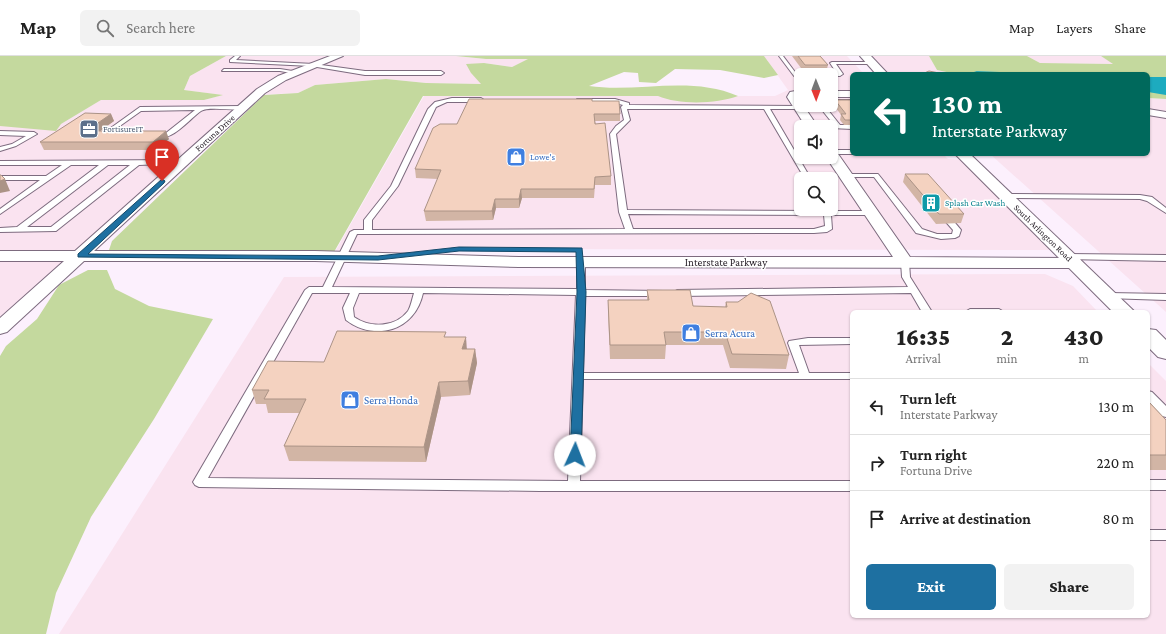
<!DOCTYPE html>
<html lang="en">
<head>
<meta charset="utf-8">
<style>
	body { margin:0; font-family:"Crimson Pro",serif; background:#f2f2f2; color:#222; height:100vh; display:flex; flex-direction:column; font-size:15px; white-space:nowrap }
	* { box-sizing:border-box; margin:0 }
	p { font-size:13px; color:#767676 }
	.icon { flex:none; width:22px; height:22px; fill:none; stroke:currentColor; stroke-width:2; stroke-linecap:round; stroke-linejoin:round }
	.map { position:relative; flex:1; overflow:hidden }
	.sheet { position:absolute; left:850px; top:254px; width:300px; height:308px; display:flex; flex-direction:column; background:#fff; border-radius:6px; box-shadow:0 1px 3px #0004 }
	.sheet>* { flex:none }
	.hud { position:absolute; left:850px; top:16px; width:300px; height:84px; border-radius:6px; box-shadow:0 1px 3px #0004; background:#00695c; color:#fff; overflow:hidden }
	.needle { width:26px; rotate:179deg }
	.fabs { position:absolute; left:794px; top:12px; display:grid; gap:8px }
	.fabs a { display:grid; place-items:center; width:44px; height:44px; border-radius:6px; background:#fff; box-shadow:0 1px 3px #0004; font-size:20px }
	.pin { position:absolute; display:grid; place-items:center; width:34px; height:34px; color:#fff; margin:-41px -17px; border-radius:50% 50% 50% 0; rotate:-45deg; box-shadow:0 0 4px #0007 }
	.pin .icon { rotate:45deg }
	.me { position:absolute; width:44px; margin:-22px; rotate:2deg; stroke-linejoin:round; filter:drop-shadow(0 0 3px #0008) }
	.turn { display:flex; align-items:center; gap:14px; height:84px; padding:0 16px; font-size:18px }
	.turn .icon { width:52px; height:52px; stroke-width:2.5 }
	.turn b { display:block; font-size:28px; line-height:34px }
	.eta { display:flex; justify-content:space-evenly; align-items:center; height:68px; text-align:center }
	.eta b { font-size:24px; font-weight:800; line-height:28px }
	.button { display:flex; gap:8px; margin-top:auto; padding:8px 16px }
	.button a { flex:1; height:46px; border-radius:6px; background:#1e70a1; color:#fff; font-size:16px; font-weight:800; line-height:46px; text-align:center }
	.button a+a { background:#f2f2f2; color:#222 }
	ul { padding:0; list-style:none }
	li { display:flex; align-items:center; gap:12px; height:56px; padding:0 16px; border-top:1px solid #e0e0e0 }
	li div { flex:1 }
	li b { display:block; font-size:15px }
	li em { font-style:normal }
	header { display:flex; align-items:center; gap:24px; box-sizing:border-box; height:56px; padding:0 20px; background:#fff; border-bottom:1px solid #e0e0e0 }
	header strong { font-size:19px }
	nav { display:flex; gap:22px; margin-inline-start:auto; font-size:14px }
	.search { width:280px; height:36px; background:#f2f2f2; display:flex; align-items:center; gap:10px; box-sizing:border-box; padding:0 14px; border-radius:6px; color:#767676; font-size:15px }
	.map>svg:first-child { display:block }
</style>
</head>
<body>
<header>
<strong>Map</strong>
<div class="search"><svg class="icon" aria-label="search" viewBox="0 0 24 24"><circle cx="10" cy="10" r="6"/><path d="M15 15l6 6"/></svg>Search here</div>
<nav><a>Map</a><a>Layers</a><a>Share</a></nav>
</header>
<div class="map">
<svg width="1166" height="578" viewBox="0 0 1166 578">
	<rect width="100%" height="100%" fill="#fcf0fd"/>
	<g fill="#fae3f0" fill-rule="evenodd">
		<polygon points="226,0 456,0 486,3 529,3 512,11 484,7 471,17 482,28 426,27 386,23 315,29 298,37 257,39 0,272 0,70 61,68 101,44 204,44 222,39 184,34 190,20"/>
		<path d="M764,0H847L864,18H852V98H943L948,103L968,104L1060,194L459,193L378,202L332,201L424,40H775L788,34ZM801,19H831V49H801ZM801,71H831V101H801ZM801,123H831V153H801Z"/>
		<polygon points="865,0 929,0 937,14 956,18 882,18"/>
		<polygon points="1027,0 1101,0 1114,8 1040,7"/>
		<polygon points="1148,42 1166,43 1166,256 990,98 1148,98"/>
		<polygon points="1045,218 1073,230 1098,256 852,256 852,560 1148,560 1148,307 1166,325 1166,578 59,578 284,221"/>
	</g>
	<g fill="#c4d99e">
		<polygon points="0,0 226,0 190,20 184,34 223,39 204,44 101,44 61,68 56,75 0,70"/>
		<path d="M456,0H764L778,19L764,22L720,14L675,13L656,27L639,26L638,17L624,16L589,30C638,37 690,19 738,40C716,48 679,49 658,40H423L334,196H129L109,194L112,185L264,39L298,37L315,29L386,23L426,27L481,28L471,17L466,8L484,7L512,11L528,3H486Z"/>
		<polygon points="929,0 1027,0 1040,7 1113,8 1101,0 1166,0 1166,43 1148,42 1148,18 956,18 937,14"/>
		<polygon points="88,214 107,214 115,233 149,250 213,263 154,363 91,461 56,537 46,578 0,578 0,300 6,290 37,263 59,229"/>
	</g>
	<g fill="#1dabbf">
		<polygon points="974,15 1051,18 982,18"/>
		<polygon points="1148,21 1166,21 1166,39 1148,36"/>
	</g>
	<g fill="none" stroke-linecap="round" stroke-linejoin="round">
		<defs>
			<g id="service">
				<polygon points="235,0 240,0 236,4 314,8 365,15 441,15 444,17 441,19 365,19 311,10 230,6 230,4"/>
				<polygon points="779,0 783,0 795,16 836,16 830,7 832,6 872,6 874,7 872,8 836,8 843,18 840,20 794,20"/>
				<polygon points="224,13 280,13 299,16 296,18 280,15 222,15"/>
				<path d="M452,42H481L484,44L481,46H447L436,51L398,130L372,164V174L625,173L619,156L610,78L616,70L624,64L621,51L623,49L615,47L579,46L577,45V43H615L629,47V49L800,50L801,51L798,53H770L811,123H805L764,53H627L630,64L616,78L627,154L822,155L821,153H829L830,155H874V159H831L832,173L827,176L814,177L357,178L332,231L577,233V206L581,203L585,206V234L664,235L666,237L664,239L661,240H585L583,317H799L788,287L789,285L808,282H852V288L799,289L809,317H852V323H583L580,425H852V435H540L199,431L195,429L193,426L305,234L309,231H323L350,176L354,174H364V164L391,130L428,53L435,46ZM628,158L824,159L825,170L814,173H633ZM312,237H350L343,252L346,264C375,286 415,275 423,237L576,239L568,425L208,422ZM359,237H414C412,243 411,250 408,255C395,272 370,272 354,261L353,252Z"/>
				<rect x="831" y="44" width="21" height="4"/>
				<polygon points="818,49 824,49 840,69 852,69 852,73 831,72 831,70 834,69"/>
				<path d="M242,50L245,52L244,53C234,55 208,50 201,55C188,64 168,91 151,79L154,77H166L195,54L141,55L110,77L113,79L112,80L104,81L101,79L140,51Z"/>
				<polygon points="0,75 34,76 37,78 16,90 0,95 0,91 12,88 26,80 0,79"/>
				<rect x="831" y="94" width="21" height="4"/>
				<path d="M183,104L186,106L185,107L139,109L56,175L0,176V172L17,171L99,109H71L0,158V153L40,124H0V120H46L62,109H0V105ZM108,109H130L51,171H27Z"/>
				<polygon points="843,118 878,118 922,173 937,178 952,178 953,174 939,158 943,156 946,156 961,174 959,180 955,182 941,183 916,177 874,121 845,121 843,120"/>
				<polygon points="1002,138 1140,139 1152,141 1166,152 1166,157 1147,145 1140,143 1005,142 1001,140"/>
				<polygon points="1068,198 1166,199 1166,205 1065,203 1065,199"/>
				<polygon points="905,203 909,206 910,221 932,256 922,256 911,237 677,240 672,237 677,234 908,231 902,221 901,206"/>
				<polygon points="1109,237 1166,238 1166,244 1106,242 1104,240"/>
				<polygon points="970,253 999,253 1004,256 965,256"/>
				<polygon points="1148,335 1152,336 1166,350 1166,361 1162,360 1148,345"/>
				<rect x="1148" y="424" width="18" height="10"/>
				<rect x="1148" y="474" width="18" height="10"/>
			</g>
			<g id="minor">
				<polygon points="330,0 343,0 286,24 265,37 94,195 315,195 519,201 893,201 826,101 831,101 831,94 836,95 910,201 1074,202 1080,203 1082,207 1080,211 1074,212 519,211 315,205 84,205 7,276 0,278 0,262 64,205 0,205 0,195 75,195 257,33 278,20"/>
				<polygon points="801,34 801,40 797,41 801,49 803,49 818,71 806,71 787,41 790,36"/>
				<rect x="831" y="35" width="21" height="6"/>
				<polygon points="1148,53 1166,56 1166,62 1148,59"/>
			</g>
			<g id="secondary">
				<polygon points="860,0 871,0 888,18 876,18"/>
				<polygon points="955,98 970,98 1135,256 1113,256"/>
				<polygon points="1148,273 1156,274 1166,284 1166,303 1158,301 1148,291"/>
			</g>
		</defs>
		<use href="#service" stroke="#7d6b7f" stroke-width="2"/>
		<use href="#minor" stroke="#7d6b7f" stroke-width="2"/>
		<use href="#secondary" stroke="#7d6b7f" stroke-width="2"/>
		<use href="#service" fill="#fff" fill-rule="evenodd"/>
		<use href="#minor" fill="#fff" fill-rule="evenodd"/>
		<use href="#secondary" fill="#fff" fill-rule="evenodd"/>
	</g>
	<g fill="#d2b5a5">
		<polygon points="792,0 820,0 828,9 826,16 804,16"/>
		<polygon points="835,44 852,44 852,69 844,69 840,64 841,59 834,49"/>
		<polygon points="592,45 620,58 620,65 595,65 611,120 611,129 595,129 594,142 522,142 519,152 496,152 493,164 426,165 424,155 438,123 416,122 415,113 457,68"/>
		<polygon points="111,58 114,65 100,75 169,83 156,94 44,94 40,86"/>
		<polygon points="905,118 964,158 961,167 936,168 903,126"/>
		<polygon points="647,234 693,250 725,251 726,246 789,299 786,313 730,312 723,289 666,289 665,303 610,303 608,257 608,244 647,244"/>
		<polygon points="446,281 467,293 475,293 477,307 470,339 441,341 426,406 289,405 284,390 299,357 268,357 266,348 256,348 252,334 324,306"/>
		<polygon points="1148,345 1166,364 1166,414 1148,414"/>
	</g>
	<g fill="#ab9386">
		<polygon points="111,58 114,65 92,81 89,73"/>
		<polygon points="166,75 169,83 156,94 153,86"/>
		<polygon points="5,123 10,135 0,137 0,125"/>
		<polygon points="521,133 522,142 519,152 519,143"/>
		<polygon points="495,143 496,152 493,164 492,155"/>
		<polygon points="466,281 467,295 462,293"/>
		<polygon points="475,293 477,307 470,339 468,325"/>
		<polygon points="439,326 441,341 426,406 424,391"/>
	</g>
	<g fill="#f4d2c0" stroke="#ab9386">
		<polygon points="798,0 820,0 828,9 805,9"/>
		<polygon points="929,15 944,18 922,18"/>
		<polygon points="469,43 592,43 592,45 619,45 620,58 594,58 595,68 605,67 611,120 595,121 594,133 521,133 519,143 495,143 492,155 424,155 441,114 415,113 433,72 440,68 457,68"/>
		<polygon points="835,44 852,44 852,64 845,64 841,58 846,58"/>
		<polygon points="85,57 111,58 89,73 90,75 166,75 153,86 40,86"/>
		<polygon points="905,118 928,118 964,158 939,158"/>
		<polygon points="0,119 1,119 5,123 0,125"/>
		<polygon points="647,234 690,234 693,250 727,251 726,246 738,246 751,237 770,245 789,299 732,298 725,276 664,276 666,289 610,289 608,244 649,244"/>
		<polygon points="337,275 446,276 444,281 466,281 462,293 475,293 468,325 439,326 424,391 284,390 306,343 264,343 269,334 252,334 268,305 324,306"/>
		<polygon points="1148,345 1166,364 1166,399 1148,399"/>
	</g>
	<polygon fill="#1e70a1" stroke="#144969" points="162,123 165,125 164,127 88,198 378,200 459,191 582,192 586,236 581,399 579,402 575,403 570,399 577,236 576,196 459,195 378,204 78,201 78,198"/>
	<defs>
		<symbol id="office-square" viewBox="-11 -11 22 22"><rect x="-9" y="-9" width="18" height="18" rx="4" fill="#5c6f8a" stroke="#fff"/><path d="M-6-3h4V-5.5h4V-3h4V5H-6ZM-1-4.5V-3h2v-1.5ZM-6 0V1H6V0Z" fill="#fff"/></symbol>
		<symbol id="shop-square" viewBox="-11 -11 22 22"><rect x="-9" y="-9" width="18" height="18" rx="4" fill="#3f7fe0" stroke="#fff"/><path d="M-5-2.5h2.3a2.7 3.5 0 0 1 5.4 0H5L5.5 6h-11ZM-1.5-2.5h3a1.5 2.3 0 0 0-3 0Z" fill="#fff"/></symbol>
		<symbol id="building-square" viewBox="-11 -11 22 22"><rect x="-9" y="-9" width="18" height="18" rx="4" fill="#0f9aa8" stroke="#fff"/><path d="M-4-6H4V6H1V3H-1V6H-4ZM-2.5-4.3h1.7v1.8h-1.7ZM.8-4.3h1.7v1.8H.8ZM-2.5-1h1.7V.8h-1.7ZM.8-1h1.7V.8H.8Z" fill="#fff"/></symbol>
	</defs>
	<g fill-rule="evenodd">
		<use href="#office-square" x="78" y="62" width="22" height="22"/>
		<use href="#shop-square" x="505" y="90" width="22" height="22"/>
		<use href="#building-square" x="920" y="136" width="22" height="22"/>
		<use href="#shop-square" x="680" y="266" width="22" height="22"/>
		<use href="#shop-square" x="339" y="333" width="22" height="22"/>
	</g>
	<g text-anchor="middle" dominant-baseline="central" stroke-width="3" stroke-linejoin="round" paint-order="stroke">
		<g font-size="9" fill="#4e5e75" stroke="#fff" text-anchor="start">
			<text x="103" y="73">FortisureIT</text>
		</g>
		<g font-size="9" fill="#231c24" stroke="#fff">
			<text transform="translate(215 77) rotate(-42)">Fortuna Drive</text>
			<text transform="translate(1043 177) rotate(44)">South Arlington Road</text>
		</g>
		<g font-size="9" fill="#366cbe" stroke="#fff" text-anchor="start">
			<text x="530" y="101">Lowe's</text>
		</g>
		<g font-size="9" fill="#0d838f" stroke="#fff" text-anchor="start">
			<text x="945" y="147">Splash Car Wash</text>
		</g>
		<g font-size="11" fill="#231c24" stroke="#fff">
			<text x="726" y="206">Interstate Parkway</text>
		</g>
		<g font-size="11" fill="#366cbe" stroke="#fff" text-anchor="start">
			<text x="705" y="277">Serra Acura</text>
			<text x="364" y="344">Serra Honda</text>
		</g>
	</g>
</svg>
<div class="fabs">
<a><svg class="needle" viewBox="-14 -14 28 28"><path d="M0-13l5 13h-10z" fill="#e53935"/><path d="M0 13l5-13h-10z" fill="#767676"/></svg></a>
<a><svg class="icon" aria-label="sound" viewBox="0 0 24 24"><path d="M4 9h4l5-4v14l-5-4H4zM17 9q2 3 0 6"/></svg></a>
<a><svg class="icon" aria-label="search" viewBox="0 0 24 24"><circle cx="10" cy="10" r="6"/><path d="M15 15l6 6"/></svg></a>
</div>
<div class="pin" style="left:162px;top:125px;background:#d93025"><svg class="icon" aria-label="arrive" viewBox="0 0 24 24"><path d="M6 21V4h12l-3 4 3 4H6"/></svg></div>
<svg class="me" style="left:575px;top:399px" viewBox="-20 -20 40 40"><circle r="19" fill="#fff"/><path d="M0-13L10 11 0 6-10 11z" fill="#1e70a1"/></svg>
<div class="hud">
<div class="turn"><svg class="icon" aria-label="left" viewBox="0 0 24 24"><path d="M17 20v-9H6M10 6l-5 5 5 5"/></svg><div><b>130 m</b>Interstate Parkway</div></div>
</div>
<section class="sheet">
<div class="eta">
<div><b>16:35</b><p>Arrival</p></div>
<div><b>2</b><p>min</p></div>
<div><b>430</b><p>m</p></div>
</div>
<ul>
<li><svg class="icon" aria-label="left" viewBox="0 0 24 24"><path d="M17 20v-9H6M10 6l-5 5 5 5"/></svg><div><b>Turn left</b><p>Interstate Parkway</p></div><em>130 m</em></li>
<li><svg class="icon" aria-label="right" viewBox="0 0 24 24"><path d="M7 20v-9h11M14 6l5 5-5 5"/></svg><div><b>Turn right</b><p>Fortuna Drive</p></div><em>220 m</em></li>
<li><svg class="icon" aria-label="arrive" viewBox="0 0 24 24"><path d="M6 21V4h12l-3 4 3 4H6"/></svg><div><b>Arrive at destination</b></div><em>80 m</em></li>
</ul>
<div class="button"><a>Exit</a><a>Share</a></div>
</section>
</div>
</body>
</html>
